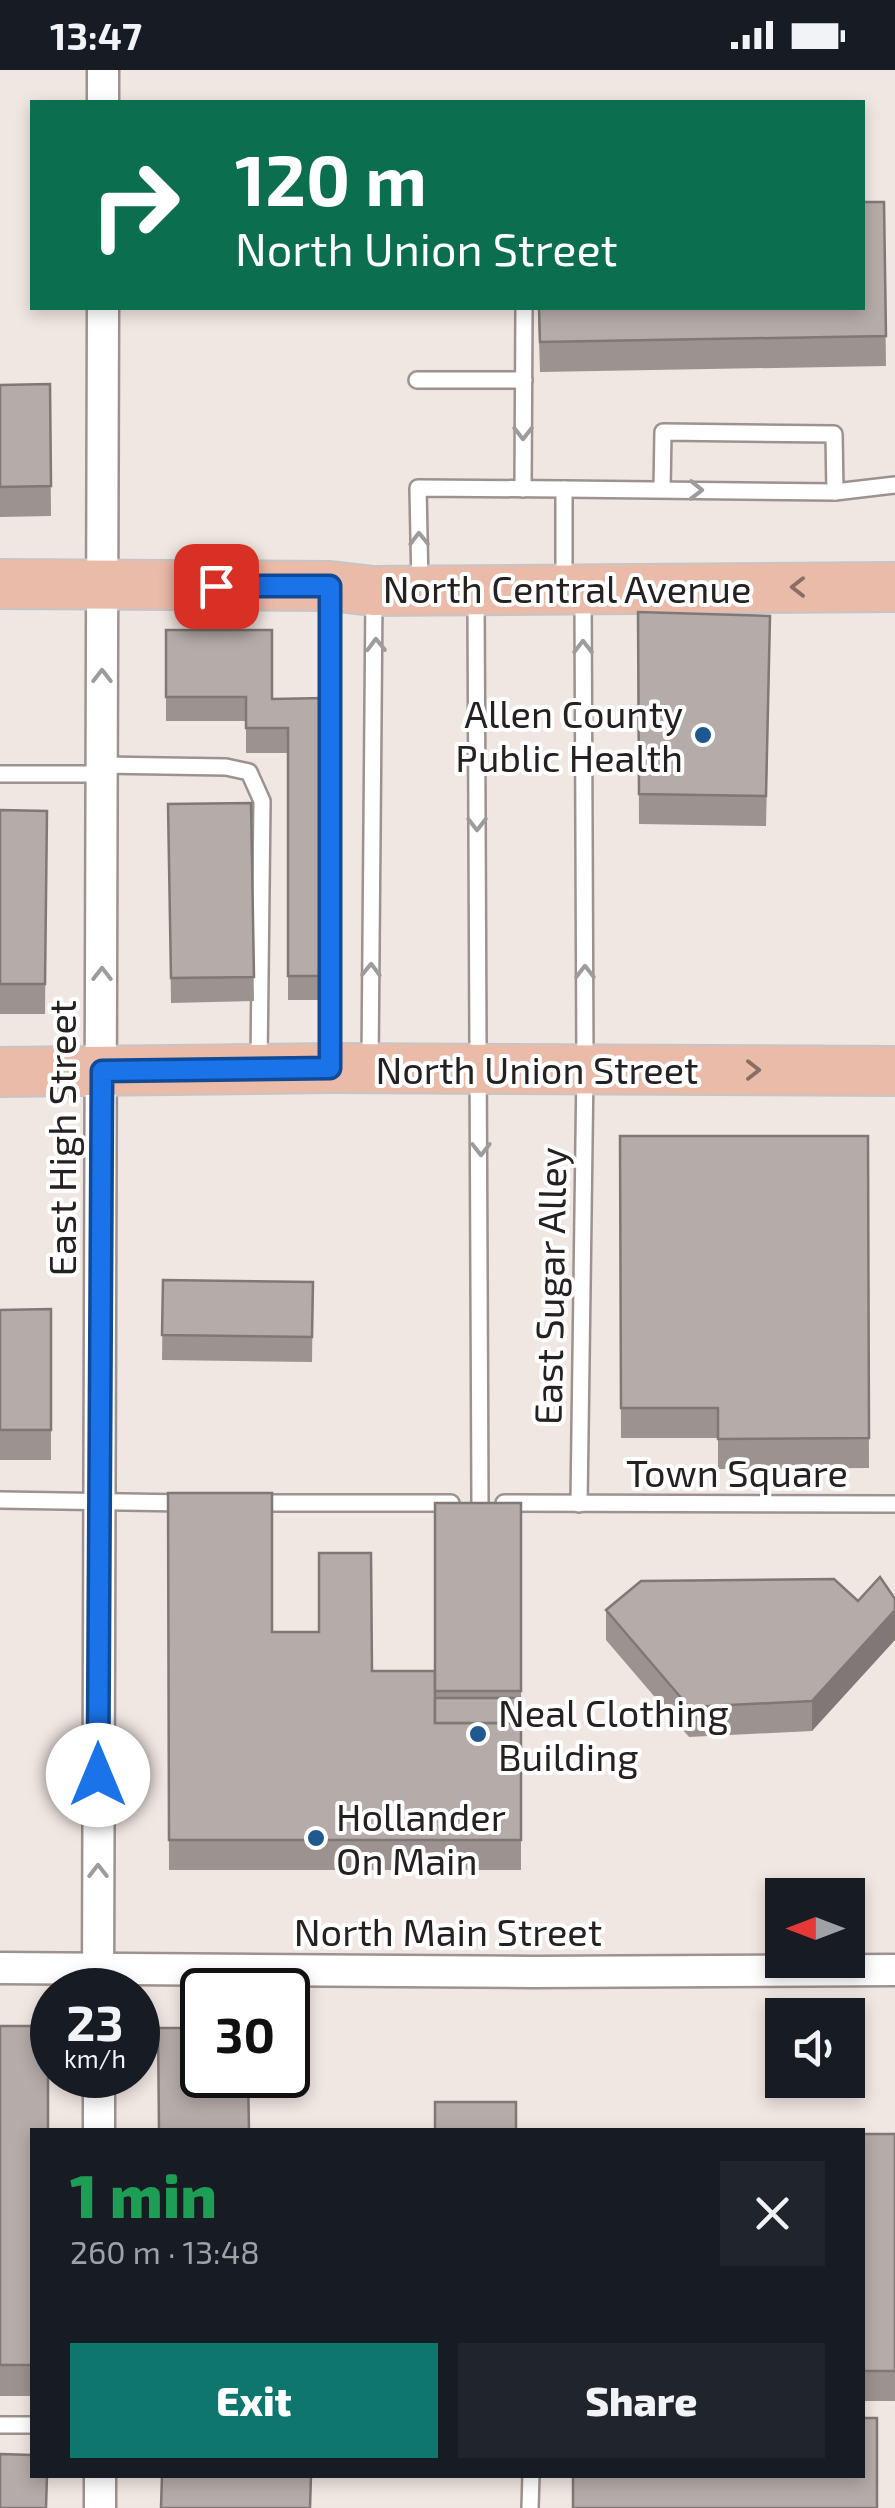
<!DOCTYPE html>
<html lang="en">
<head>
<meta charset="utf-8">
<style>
	body { margin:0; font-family:"Exo 2",sans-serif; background:#20242c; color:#f1f3f6; height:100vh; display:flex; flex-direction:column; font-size:38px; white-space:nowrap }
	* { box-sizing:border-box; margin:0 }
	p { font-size:32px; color:#9ea1a6 }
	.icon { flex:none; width:55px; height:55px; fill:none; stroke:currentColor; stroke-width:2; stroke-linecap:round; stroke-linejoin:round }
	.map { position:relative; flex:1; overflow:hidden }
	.panel { position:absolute; left:30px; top:2058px; width:835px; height:350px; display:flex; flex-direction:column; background:#171b24; border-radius:0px; box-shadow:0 5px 15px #0003 }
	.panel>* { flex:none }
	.guide { position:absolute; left:30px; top:30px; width:835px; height:210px; border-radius:0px; box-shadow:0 5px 15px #0003; background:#0b6e4f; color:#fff; overflow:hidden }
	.needle { width:65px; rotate:270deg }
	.tools { position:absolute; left:765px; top:1808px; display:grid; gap:20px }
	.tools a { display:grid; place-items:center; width:100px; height:100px; border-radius:0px; background:#171b24; box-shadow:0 5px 15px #0003; font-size:50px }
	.speed { position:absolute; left:30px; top:1898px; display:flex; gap:20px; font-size:50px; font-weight:700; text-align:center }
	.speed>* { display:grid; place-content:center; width:130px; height:130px; border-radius:50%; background:#171b24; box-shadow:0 5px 15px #0003; line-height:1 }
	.speed small { font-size:25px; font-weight:400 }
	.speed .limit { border:5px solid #111; border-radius:15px; background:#fff; color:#111 }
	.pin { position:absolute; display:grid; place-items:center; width:85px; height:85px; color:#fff; margin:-42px; border-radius:20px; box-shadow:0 5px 15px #0006 }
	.me { position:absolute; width:110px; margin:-55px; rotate:0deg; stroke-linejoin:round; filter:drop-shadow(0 0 8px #0008) }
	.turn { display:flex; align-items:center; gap:35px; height:210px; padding:0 40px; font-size:45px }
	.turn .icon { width:130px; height:130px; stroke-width:2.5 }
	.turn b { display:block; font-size:70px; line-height:85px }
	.round { display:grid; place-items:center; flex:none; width:105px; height:105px; border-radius:0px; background:#20242c }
	.head { display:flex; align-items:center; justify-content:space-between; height:170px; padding:0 40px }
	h1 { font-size:60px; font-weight:800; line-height:75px; color:#1e9e55 }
	.button { display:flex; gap:20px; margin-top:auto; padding:20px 40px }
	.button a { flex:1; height:115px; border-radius:0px; background:#0f766e; color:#fff; font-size:40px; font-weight:800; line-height:115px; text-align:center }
	.button a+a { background:#20242c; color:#f1f3f6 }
	.status { display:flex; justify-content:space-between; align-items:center; height:70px; padding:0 50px; background:#171b24; direction:ltr }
	.status svg { height:28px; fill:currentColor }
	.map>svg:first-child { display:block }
</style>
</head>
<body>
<div class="status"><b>13:47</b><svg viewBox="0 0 49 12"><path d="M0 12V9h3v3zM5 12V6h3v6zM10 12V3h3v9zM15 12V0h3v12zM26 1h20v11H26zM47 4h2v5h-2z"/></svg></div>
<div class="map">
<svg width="895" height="2438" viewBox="0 0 895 2438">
	<rect width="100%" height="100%" fill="#f0e6e2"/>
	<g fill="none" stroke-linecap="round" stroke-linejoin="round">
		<defs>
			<g id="lane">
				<polyline points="417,310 524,310"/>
				<polyline points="523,419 524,238"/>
				<polyline points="564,419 835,422 895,415"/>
				<polyline points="662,419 663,362 834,364 835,422"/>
				<polyline points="420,516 418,418 564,419 564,513"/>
				<polyline points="330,520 331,992"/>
				<polyline points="476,526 480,1433"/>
				<polyline points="102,695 226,697 249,702 262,731 259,993"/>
				<polyline points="0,704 102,704"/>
				<polyline points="370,994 374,527"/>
				<polyline points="0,1430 186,1433"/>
				<polyline points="254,1433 451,1433"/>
				<polyline points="504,1433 895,1434"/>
				<polyline points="579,1434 585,999 583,524"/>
				<polyline points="0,2355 32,2355"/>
				<polyline points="530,2438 531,2405"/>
			</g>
			<g id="street">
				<polyline points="103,32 103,0"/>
				<polyline points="0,1898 533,1902 895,1900"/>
				<polyline points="98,1920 103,238"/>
				<polyline points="99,2005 99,2060"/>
				<polyline points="100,2438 100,2405"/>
			</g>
			<g id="primary">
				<polyline points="0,514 330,516 373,521 895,517"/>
				<polyline points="0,1002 331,998 895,1001"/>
			</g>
		</defs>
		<use href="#lane" stroke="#9c928f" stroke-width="20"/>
		<use href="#street" stroke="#9c928f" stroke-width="35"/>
		<use href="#primary" stroke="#c6c5c5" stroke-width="52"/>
		<use href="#lane" stroke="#fff" stroke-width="15"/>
		<use href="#street" stroke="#fff" stroke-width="30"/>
		<use href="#primary" stroke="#ebbba9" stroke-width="48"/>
	</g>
	<g fill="#9c9390">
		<polygon points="884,132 886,296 540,302 538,238"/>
		<polygon points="50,314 51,446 0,447 0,315"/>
		<polygon points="638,542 770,576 766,756 639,754"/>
		<polygon points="166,560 272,629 325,628 326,930 288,930 288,683 246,683 246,651 166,651"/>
		<polygon points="251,733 254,931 171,933 168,734"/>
		<polygon points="0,740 47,741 45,944 0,944"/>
		<polygon points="620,1066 868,1066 869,1398 718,1399 718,1368 621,1368"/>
		<polygon points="163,1210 313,1212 312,1292 162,1290"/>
		<polygon points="51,1239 51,1390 0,1390 0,1240"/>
		<polygon points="168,1423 272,1562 372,1601 435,1601 521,1433 521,1800 169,1800"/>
		<polygon points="858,1531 812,1661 689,1667 606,1570 606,1540"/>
		<polygon points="0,1956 32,2060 32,2326 0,2326"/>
		<rect x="862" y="2064" width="33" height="267"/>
	</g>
	<polygon fill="#7f7876" points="895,1540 895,1570 812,1661 812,1631"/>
	<g fill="#b5aba8" stroke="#7f7876" stroke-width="2.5">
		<polygon points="862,132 884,132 886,266 540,272 539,238 862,238"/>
		<polygon points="50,314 51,416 0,417 0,315"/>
		<polygon points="638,542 770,546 766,726 639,724"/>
		<polygon points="166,560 272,560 272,629 325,628 326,906 288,906 288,658 246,658 246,627 166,627"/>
		<polygon points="251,733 254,907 171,908 168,734"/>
		<polygon points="0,740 47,741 45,914 0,914"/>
		<polygon points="620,1066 868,1066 869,1368 718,1369 718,1338 621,1338"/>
		<polygon points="163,1210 313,1212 312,1267 162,1265"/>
		<polygon points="51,1239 51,1360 0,1360 0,1240"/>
		<polygon points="168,1423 272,1423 272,1562 319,1562 319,1483 371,1483 372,1601 435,1601 435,1653 521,1653 521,1770 169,1770"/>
		<rect x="435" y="1433" width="86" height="188"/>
		<polygon points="880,1507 895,1529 895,1540 812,1631 689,1637 606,1540 641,1511 834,1509 858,1531"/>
		<rect x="435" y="1628" width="86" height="25"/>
		<polygon points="0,1956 48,1956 48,2060 32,2060 32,2295 0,2295"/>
		<polygon points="158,1958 202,1958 202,2005 248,2005 249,2060 159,2060"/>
		<rect x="435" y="2032" width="81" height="28"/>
		<rect x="862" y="2064" width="33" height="237"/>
		<polygon points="862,2348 877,2348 877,2438 573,2438 573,2405 862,2405"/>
		<polygon points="0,2384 32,2385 32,2405 47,2405 46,2438 0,2438"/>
		<polygon points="162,2405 311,2405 310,2438 161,2438"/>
	</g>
	<defs><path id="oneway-chevron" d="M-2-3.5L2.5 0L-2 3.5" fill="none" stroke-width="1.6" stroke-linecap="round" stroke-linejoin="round" transform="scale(2.5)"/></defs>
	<g stroke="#9d9b9b">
		<use href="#oneway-chevron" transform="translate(523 363) rotate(90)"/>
		<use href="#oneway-chevron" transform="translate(696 420) rotate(1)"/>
		<use href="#oneway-chevron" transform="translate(419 469) rotate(-91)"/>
		<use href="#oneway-chevron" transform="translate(376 575) rotate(-91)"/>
		<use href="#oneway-chevron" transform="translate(583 577) rotate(-90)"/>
		<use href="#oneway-chevron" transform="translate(102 606) rotate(-90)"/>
		<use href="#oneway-chevron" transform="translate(477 754) rotate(90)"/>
		<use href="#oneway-chevron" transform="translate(371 900) rotate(-89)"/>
		<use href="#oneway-chevron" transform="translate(585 902) rotate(-90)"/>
		<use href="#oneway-chevron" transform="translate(102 904) rotate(-90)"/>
		<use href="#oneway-chevron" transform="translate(481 1079) rotate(90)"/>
		<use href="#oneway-chevron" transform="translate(98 1801) rotate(-90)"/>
	</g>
	<g stroke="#886e64">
		<use href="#oneway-chevron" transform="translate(798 517) rotate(-180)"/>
		<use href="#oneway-chevron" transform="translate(753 1000)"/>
	</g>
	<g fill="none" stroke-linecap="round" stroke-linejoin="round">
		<defs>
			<polyline id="route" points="98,1705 102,1001 330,998 330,516 216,516"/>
		</defs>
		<use href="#route" stroke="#114b97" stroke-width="25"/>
		<use href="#route" stroke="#1a73e8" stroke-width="18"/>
	</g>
	<g fill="#205990" stroke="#fff" stroke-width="4">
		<circle cx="703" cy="665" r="10"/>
		<circle cx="478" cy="1664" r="10"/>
		<circle cx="316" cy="1768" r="10"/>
	</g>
	<g text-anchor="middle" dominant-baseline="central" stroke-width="8" stroke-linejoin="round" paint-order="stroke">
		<g font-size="38" fill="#252120" stroke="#fff">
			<text x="567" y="518">North Central Avenue</text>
			<text x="537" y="999">North Union Street</text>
			<text transform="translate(61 1068) rotate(-90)">East High Street</text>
			<text transform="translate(549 1216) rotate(-89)">East Sugar Alley</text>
			<text x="737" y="1402">Town Square</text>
			<text x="448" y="1861">North Main Street</text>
		</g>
		<g font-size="38" fill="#252120" stroke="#fff" text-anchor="start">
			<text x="683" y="643" text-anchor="end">Allen County<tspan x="683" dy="44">Public Health</tspan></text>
			<text x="498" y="1642">Neal Clothing<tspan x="498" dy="44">Building</tspan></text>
			<text x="336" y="1746">Hollander<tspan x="336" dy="44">On Main</tspan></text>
		</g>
	</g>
</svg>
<div class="tools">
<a><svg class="needle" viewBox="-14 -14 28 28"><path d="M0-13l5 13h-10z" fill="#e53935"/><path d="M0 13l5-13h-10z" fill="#9ea1a6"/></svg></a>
<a><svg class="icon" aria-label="sound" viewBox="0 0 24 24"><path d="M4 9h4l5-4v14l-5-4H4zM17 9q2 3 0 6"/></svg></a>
</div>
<div class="speed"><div>23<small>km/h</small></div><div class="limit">30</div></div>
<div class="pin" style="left:216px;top:516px;background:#d93025"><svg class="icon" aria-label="arrive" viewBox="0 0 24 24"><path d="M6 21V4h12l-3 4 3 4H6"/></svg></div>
<svg class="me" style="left:98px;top:1705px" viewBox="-20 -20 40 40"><circle r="19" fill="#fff"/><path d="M0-13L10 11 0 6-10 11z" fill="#1a73e8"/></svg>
<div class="guide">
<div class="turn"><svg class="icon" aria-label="right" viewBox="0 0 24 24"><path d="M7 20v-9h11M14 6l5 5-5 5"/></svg><div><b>120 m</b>North Union Street</div></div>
</div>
<section class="panel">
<div class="head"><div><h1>1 min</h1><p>260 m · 13:48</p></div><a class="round"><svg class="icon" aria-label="close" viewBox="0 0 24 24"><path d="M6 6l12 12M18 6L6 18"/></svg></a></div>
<div class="button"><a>Exit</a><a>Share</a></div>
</section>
</div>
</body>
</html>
